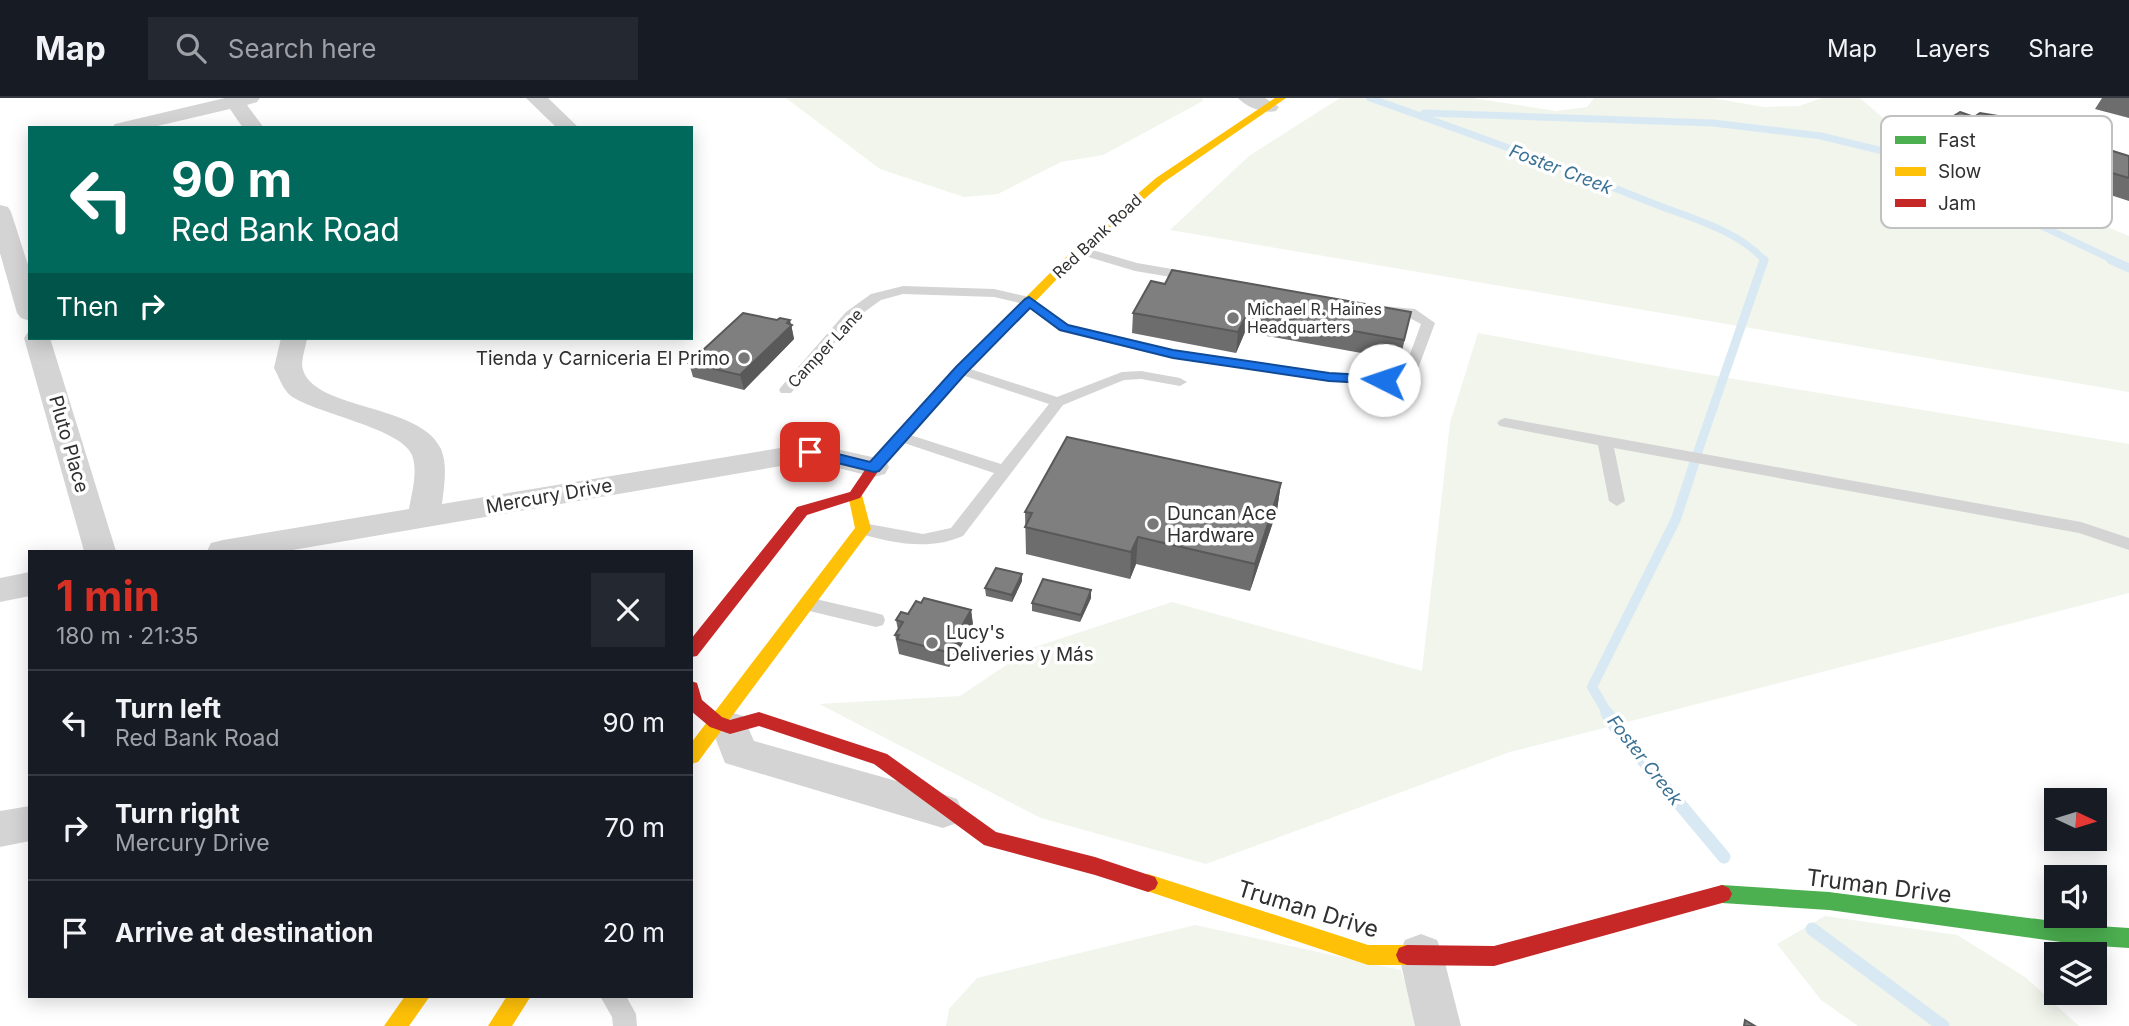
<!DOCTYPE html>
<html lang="en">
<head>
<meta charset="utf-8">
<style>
	body { margin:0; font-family:Inter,sans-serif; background:#242831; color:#f1f3f6; height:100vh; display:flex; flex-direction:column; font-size:26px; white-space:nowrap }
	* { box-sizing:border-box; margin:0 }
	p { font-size:23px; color:#9ea1a6 }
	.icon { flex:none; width:38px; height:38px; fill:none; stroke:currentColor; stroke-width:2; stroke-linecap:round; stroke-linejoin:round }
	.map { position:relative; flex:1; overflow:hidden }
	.sheet { position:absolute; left:28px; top:452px; width:665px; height:448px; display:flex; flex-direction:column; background:#171b24; border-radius:0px; box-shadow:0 4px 18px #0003 }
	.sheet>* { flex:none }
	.top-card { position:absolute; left:28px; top:28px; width:665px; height:214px; border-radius:0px; box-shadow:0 4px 18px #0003; background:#00695c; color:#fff; overflow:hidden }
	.needle { width:46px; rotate:94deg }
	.tools { position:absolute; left:2044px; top:690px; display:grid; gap:14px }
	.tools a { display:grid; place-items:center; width:63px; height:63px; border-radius:0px; background:#171b24; box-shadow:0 4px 18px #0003; font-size:35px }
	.pin { position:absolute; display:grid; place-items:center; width:60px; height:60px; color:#fff; margin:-30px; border-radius:14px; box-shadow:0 4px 10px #0006 }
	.me { position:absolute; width:77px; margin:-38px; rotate:274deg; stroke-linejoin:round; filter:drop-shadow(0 0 5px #0008) }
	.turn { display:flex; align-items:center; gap:24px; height:147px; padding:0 28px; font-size:32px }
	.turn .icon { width:91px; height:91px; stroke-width:2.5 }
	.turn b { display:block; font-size:49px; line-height:60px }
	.then { display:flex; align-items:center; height:66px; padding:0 28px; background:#0003; gap:14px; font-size:26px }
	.round { display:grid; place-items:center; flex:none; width:74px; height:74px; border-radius:0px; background:#242831 }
	.overview { display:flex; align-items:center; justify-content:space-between; height:119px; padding:0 28px }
	h1 { font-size:42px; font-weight:700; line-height:52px; color:#d93025 }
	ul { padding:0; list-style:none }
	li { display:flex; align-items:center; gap:21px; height:105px; padding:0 28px; border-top:2px solid #363941 }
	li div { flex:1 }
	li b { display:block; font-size:26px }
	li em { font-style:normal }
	header { display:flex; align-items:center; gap:42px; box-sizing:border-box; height:98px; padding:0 35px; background:#171b24; border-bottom:2px solid #363941 }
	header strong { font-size:33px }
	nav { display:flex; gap:38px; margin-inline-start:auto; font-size:24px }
	.search { width:490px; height:63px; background:#242831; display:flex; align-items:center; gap:18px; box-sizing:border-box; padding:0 24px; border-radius:0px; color:#9ea1a6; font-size:26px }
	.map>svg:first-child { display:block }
</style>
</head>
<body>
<header>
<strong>Map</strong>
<div class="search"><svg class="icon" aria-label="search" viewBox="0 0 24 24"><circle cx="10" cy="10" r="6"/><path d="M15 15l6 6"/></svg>Search here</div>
<nav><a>Map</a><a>Layers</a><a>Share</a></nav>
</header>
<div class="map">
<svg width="2129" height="928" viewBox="0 0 2129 928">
	<rect width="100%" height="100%" fill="#fff"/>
	<g fill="#f1f5ec">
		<polygon points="786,0 1202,0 1203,3 1103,57 1061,64 998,96 964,99 880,71"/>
		<polygon points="1340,0 1472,0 1556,13 1587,9 1594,0 1712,0 1764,9 1799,8 1822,0 1860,0 1918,50 2129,138 2129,294 1170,132 1249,58"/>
		<polygon points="1478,235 1668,270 2129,346 2129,495 1510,654 1206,766 1041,720 819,606 960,598 1032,550 1172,504 1422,573 1450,325"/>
		<polygon points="1825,818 1957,837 2025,879 2079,928 1858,928 1821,902 1777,846"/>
		<polygon points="1195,827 1401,872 1419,928 946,928 949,911 977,880"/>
	</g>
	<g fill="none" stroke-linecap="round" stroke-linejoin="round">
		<g stroke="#d9e9f3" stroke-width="7">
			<path d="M1370,0C1463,33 1555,66 1647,103C1686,119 1737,131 1765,163"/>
			<polyline points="1424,15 1713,25 1821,38 1887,54 2115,163"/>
		</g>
		<g stroke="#d9e9f3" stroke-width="9">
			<polyline points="2111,162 2129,170"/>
			<polyline points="1694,365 1764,162"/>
		</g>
		<polyline stroke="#d9e9f3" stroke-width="10" points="1608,616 1592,589 1676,421 1695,363"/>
		<g stroke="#d9e9f3" stroke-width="13">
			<polyline points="1607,615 1616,630 1724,759"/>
			<polyline points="1812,831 1943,928"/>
		</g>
		<g fill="#d4d4d4" fill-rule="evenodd">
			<polygon points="1079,148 1137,165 1195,175 1202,179 1195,183 1135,173 1075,155 1073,152"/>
			<polygon points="903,188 994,191 1029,199 1069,227 1173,252 1329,275 1383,278 1405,270 1421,226 1406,218 1383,214 1383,208 1415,211 1435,225 1416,276 1384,286 1329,283 1173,260 1059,233 1024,206 994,199 903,196 881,202 856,220 791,295 781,295 779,292 781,289 846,214 871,196"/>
			<path d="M961,268L1057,299L1122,274L1141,273L1180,280L1187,284L1180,288L1141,281L1124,282L1063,307L963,438C928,453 893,445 857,435L855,431L863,425L923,436L951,430L994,375L895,342L893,339L895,336H907L1001,366L1049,306L956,275L954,272Z"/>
			<polygon points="1505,320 2081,424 2129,440 2129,452 2079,435 1614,350 1625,403 1617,408 1609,403 1598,347 1500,328 1497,325 1500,322"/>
			<polygon points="807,499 876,515 883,517 885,522 883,527 876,529 801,511 798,506 801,501"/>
			<polygon points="600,898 626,898 636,916 637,928 613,928 612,919"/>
		</g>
		<g fill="#d4d4d4" fill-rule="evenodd">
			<polygon points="225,0 260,0 257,4 247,7 264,30 243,30 230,11 149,30 112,30 115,26"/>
			<polygon points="526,0 548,0 579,30 557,30"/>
			<path d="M1238,0H1265L1279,9L1276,13C1264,16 1246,9 1238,0Z"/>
			<polygon points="0,107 8,109 11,114 30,173 30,223 21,220 17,215 0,155"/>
			<polygon points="28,234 30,234 30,240 50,240 116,453 84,453 24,240"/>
			<path d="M281,240H307C306,249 300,264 303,272C315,312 421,306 441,351C448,368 444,388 442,406L810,345L885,362L889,369L885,376L874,379L810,363L287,453H207L211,445L223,442L409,411C412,394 418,373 412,357C401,330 317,316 291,298C283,292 279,279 274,270Z"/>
			<polygon points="30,474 30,498 0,504 0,480"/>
			<polygon points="730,614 743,618 754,643 943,696 957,701 963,713 957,725 943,730 725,665 711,629 717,618"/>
			<polygon points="30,708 30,743 0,749 0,713"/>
			<polygon points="1421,836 1437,842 1443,857 1461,928 1415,928 1399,857 1405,842"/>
		</g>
		<polygon fill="#4caf50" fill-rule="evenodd" points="1722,787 1829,794 2083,827 2129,830 2129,850 2083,847 1829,812 1722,805 1715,802 1712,796 1715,790"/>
		<g fill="#ffc107" fill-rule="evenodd">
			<polygon points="1275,0 1286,0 1164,84 1083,154 972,269 962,269 962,263 1075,150 1156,80"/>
			<polygon points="855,392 862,397 871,431 698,664 691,666 691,645 855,430 848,397"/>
			<polygon points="1148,776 1368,847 1407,847 1415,850 1418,857 1415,864 1407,867 1368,867 1141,791 1138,785 1141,779"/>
			<polygon points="405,898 430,898 409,928 384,928"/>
			<polygon points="507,898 531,898 512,928 488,928"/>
		</g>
		<g fill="#c62828" fill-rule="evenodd">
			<polygon points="967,262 973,266 972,269 879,372 860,400 807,417 697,558 691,559 691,541 797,409 850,394 869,366 962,263"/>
			<polygon points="691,583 697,585 702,602 722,619 730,622 759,614 887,656 996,734 1095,759 1155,779 1158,785 1155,791 1148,794 1095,777 991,749 984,747 874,666 759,628 730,636 710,629 691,613"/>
			<polygon points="1722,787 1729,790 1732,796 1729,802 1722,805 1494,868 1407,867 1399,864 1396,857 1399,850 1407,847 1494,848"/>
		</g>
	</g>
	<g fill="#6d6d6d">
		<polygon points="2102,0 2129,0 2129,20 2095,11"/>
		<polygon points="1949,21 2076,47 2099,54 2129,58 2129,103 2067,83 2069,79 2051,73 2045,77 1949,47 1951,43 1939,39"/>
		<polygon points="1165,186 1411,214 1400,262 1245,234 1236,255 1132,235 1133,215"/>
		<polygon points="791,226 794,241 744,292 693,279 689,265"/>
		<polygon points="1281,385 1277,412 1250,493 1136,466 1130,481 1026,456 1025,414"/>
		<polygon points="1022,483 1012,504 986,498 985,490"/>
		<polygon points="1091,492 1091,500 1080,524 1032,513 1032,505"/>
		<polygon points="971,512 973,527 949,569 899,556 895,537 898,532 896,522 908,516"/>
	</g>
	<g fill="#595959">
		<polygon points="2062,54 2051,73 2045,77 2056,59"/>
		<polygon points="1248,214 1245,234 1236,255 1238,234"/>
		<polygon points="790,222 794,241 744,292 740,277"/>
		<polygon points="1281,385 1277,412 1250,493 1255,466"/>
		<polygon points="1138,439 1136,466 1130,481 1131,454"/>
		<polygon points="1022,476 1022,483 1012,504 1012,497"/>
		<polygon points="1091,492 1091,500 1080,524 1081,517"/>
		<polygon points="971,512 973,527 949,569 947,554"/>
	</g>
	<g fill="#7f7f7f" stroke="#595959" stroke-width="2">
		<polygon points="1960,14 1974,19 1980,15 1998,18 2079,42 2074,46 2099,54 2103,50 2129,58 2129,80 2078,65 2083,61 2062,54 2056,59 1958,29 1963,26 1949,21"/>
		<polygon points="1172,172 1411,214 1404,242 1248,214 1238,234 1133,215 1151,183 1165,186"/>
		<polygon points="743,215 777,222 780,220 790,222 787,225 792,227 740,277 689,265"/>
		<polygon points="1067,339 1281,385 1255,466 1138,439 1131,454 1025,429 1032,415 1025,414"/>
		<polygon points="996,470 1022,476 1012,497 985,490"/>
		<polygon points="1043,481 1091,492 1081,517 1032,505"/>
		<polygon points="924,500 971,512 947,554 897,541 899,537 895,537 903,524 896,522 901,514 908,516 916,503 921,505"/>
		<polygon points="1745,922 1755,928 1744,928"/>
	</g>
	<polygon fill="#1a73e8" stroke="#114b97" stroke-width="2" points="1029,199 1068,227 1173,252 1329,275 1384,278 1390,282 1384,286 1329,283 1173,260 1060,232 1030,210 966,275 879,373 874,374 805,357 803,354 810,349 870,364 956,269 1025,201"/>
	<g fill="#787878" stroke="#fff" stroke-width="2.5">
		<circle cx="1233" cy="220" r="7"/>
		<circle cx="744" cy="260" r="7"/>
		<circle cx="1153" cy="426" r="7"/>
		<circle cx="932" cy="545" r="7"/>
	</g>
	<g text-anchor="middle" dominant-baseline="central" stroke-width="7" stroke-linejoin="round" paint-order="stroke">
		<g font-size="16" fill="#303030" stroke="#fff">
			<text transform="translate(1097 138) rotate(-43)">Red Bank Road</text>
			<text transform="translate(825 250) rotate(-47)">Camper Lane</text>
		</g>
		<g font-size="16" fill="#303030" stroke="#fff" text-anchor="start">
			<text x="1247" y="211">Michael R. Haines<tspan x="1247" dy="18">Headquarters</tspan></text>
		</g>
		<g font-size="18" font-style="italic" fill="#3a7295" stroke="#fff">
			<text transform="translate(1561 71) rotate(21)">Foster Creek</text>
			<text transform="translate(1645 662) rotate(52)">Foster Creek</text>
		</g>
		<g font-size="19" fill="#303030" stroke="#fff" text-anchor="start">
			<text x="730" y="260" text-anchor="end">Tienda y Carniceria El Primo</text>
			<text x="1167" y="415">Duncan Ace<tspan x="1167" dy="22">Hardware</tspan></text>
			<text x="946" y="534">Lucy's<tspan x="946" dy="22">Deliveries y Más</tspan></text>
		</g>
		<g font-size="19" fill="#303030" stroke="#fff">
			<text transform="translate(69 346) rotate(74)">Pluto Place</text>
			<text transform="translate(549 398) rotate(-10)">Mercury Drive</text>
		</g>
		<g font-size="23" fill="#303030" stroke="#fff">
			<text transform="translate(1879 788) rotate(7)">Truman Drive</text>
			<text transform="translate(1308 811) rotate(17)">Truman Drive</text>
		</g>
	</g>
	<rect x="1881" y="18" width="231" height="112" rx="10" fill="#fff" stroke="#c1c1c1" stroke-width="2"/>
	<rect x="1895" y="38" width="31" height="8" fill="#4caf50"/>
	<rect x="1895" y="69" width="31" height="9" fill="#ffc107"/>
	<rect x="1895" y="101" width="31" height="8" fill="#c62828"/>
	<g font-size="19" fill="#303030">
		<text x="1938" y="49">Fast</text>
		<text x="1938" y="80">Slow</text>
		<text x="1938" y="112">Jam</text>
	</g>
</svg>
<div class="tools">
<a><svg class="needle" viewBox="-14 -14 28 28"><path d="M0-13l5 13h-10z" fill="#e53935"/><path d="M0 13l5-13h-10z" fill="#9ea1a6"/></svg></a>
<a><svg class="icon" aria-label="sound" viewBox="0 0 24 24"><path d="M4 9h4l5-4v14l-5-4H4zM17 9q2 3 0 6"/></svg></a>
<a><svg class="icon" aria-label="layers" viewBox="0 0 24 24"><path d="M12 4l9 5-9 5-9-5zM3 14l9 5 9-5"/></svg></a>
</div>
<div class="pin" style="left:810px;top:354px;background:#d93025"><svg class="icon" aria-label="arrive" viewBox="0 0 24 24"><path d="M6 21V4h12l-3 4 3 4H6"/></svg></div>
<svg class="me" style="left:1384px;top:282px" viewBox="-20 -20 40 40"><circle r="19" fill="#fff"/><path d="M0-13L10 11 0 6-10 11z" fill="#1a73e8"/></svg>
<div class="top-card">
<div class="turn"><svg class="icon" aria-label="left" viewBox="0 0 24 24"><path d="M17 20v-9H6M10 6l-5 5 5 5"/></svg><div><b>90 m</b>Red Bank Road</div></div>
<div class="then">Then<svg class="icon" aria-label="right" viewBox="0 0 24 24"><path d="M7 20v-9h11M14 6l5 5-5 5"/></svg></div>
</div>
<section class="sheet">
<div class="overview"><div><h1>1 min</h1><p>180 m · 21:35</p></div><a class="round"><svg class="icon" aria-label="close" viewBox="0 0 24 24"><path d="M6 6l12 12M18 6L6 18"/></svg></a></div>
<ul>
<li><svg class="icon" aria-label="left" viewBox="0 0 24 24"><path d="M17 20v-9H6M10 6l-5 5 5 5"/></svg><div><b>Turn left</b><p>Red Bank Road</p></div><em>90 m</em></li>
<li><svg class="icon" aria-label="right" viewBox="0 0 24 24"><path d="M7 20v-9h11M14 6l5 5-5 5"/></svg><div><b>Turn right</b><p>Mercury Drive</p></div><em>70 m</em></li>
<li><svg class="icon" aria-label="arrive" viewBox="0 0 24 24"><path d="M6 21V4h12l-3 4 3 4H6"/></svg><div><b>Arrive at destination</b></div><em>20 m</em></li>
</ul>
</section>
</div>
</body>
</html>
